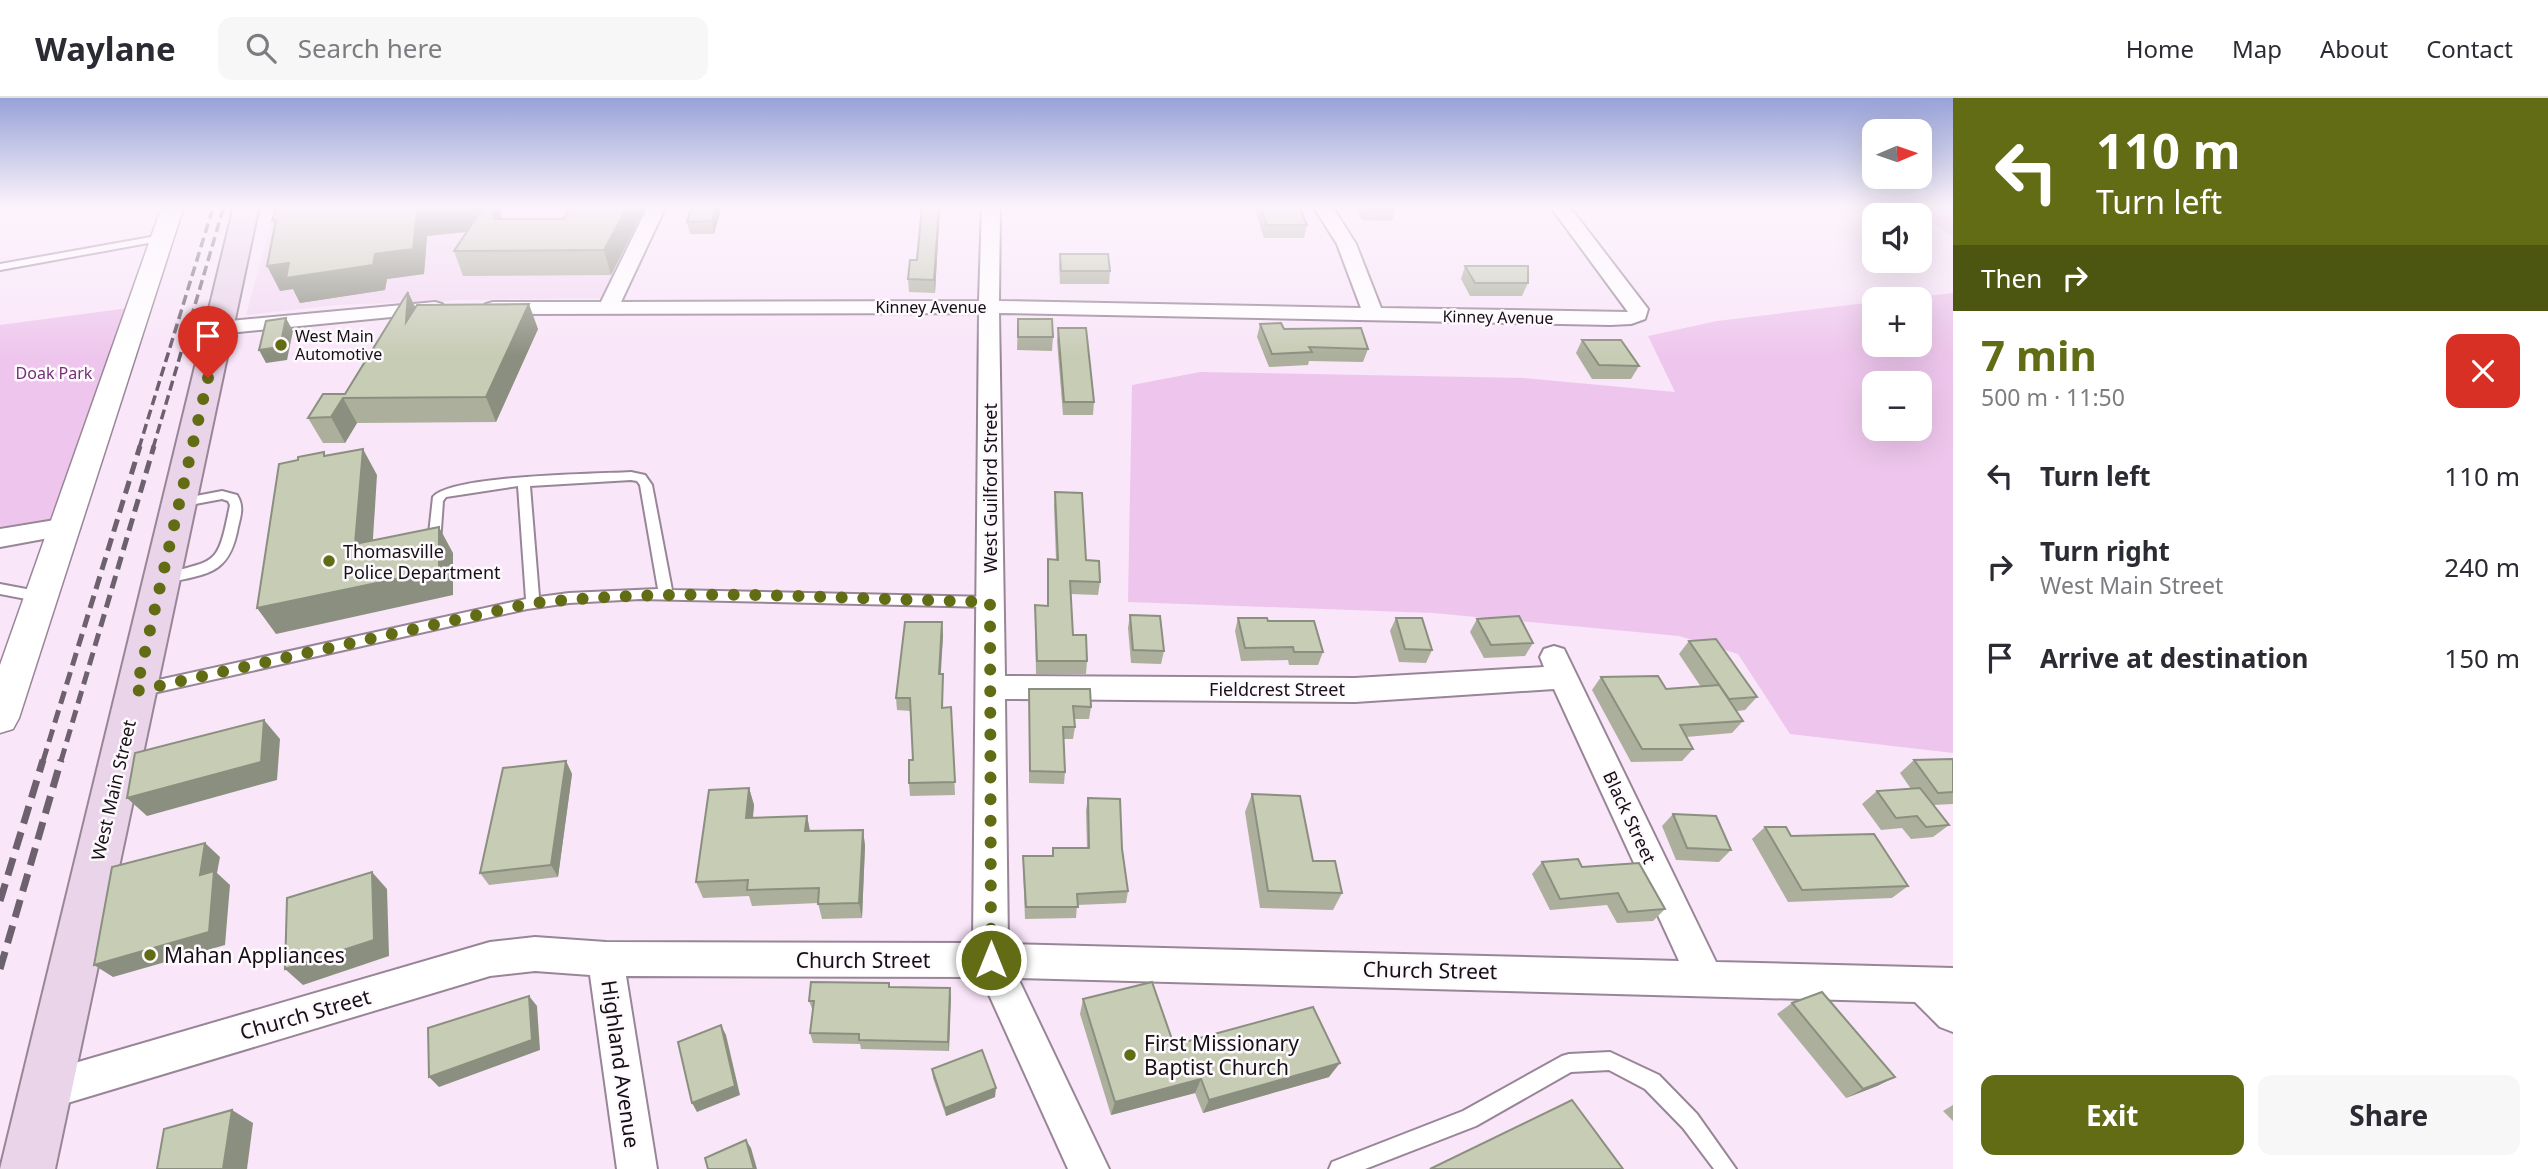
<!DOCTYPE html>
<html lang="en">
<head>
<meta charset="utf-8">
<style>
	body { margin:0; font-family:"Noto Sans",sans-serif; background:#f7f7f7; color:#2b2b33; height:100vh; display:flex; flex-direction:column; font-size:26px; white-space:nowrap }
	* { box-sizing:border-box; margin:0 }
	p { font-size:23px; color:#7c7c81 }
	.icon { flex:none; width:38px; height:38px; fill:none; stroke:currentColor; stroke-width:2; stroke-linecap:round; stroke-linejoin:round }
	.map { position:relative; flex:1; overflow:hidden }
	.panel { display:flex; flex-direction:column; background:#fff; width:595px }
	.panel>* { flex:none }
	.hud { background:#616c14; color:#fff; overflow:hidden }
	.needle { width:46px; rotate:88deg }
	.buttons { position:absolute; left:1862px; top:21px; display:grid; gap:14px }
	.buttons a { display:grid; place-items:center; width:70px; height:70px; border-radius:14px; background:#fff; box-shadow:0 7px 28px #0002; font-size:35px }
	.pin { position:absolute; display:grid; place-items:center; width:60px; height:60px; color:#fff; margin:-72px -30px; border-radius:50% 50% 50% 0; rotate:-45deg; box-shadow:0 0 7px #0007 }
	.pin .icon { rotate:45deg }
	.me { position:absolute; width:77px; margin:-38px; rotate:0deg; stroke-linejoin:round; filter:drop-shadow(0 0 5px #0008) }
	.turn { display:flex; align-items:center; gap:24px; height:147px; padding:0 28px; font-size:32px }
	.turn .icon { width:91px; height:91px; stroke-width:2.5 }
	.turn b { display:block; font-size:49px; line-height:60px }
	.then { display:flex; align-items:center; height:66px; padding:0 28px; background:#0003; gap:14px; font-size:26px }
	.round { display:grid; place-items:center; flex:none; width:74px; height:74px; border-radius:14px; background:#f7f7f7 }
	.head { display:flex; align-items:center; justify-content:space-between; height:119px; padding:0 28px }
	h1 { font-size:42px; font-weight:700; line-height:52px; color:#616c14 }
	.primary-button { display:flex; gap:14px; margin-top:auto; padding:14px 28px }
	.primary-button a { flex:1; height:80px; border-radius:14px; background:#616c14; color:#fff; font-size:28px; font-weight:700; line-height:80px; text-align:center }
	.primary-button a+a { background:#f7f7f7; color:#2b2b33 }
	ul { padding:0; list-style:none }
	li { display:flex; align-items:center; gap:21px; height:91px; padding:0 28px }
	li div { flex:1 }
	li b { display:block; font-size:26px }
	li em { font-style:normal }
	header { display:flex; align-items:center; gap:42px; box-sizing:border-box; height:98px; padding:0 35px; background:#fff; border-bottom:2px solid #e1e1e2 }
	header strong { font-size:33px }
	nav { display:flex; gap:38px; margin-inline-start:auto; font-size:24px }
	.search { width:490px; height:63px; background:#f7f7f7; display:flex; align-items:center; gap:18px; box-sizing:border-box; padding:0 24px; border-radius:14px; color:#7c7c81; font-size:26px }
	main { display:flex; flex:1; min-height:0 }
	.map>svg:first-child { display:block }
</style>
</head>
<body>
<header>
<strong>Waylane</strong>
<div class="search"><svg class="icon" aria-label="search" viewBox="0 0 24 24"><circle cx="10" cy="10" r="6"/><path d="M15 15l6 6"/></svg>Search here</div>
<nav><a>Home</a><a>Map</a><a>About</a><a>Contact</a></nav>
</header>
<main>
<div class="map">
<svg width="1953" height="1071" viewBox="0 0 1953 1071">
	<rect width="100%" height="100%" fill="#f9e6f9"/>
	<polygon fill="#f2d9f2" points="276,108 649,108 606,200 463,202 336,207 246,217"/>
	<g fill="#eec6ed" fill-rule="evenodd">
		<polygon points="1905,108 1953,108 1953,138"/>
		<path d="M1953,195V655L1790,636L1738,556L1679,538L1433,515L1128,504L1132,287L1200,274L1524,280L1675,294L1648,238L1717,223L1874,204V247H1920V201H1901ZM1874,285H1920V331H1874Z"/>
		<polygon points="129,210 70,418 0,429 0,227"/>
	</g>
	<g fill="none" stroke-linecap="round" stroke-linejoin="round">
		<defs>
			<g id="service">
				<polygon points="162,137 167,140 165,142 0,172 0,166"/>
				<path d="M631,374L645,377L652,387L672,492L990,499L997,504L990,509L640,501L569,505L527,511L140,598L135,596L133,592L135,588L140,586L526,501L518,388L446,399L443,403L440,445L434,450L428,445L433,399C451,377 597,376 631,374ZM631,382L637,383L640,387L658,491L569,495L539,499L530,388Z"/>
				<path d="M222,393L237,397C244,408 241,417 238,429C229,479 206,475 163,486L158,484L156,481L158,478C217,460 217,472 230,407L228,403L222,401L179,409L173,405L175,402Z"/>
				<polygon points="0,486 42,494 49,499 42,504 0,496"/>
				<polygon points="1610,954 1659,977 1697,1016 1736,1071 1714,1071 1683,1030 1645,991 1609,972 1571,974 1476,1028 1365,1071 1329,1071 1332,1064 1463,1013 1562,958 1569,956"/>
			</g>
			<g id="minor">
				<path d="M648,108H666L621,204L979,203L982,108H1000L999,203L1361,210L1337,146L1313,108H1332L1356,146L1381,210L1628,214L1550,108H1569L1648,211L1645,221L1631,226L1610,227L999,215L1005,578L1355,580L1544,569L1540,559L1544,551L1554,548L1564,551L1716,864L1953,870V934L1940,929L1915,904L1018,880L1109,1071H1068L981,879L626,878L657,1071H617L590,877L535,873L490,878L44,1012L30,1007L25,993L30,979L44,974L490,844L535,839L606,844L973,845L979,215L493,216L486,214L483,210L486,206L493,204H601ZM1554,591L1679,863L1008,846L1005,601L1355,604Z"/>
				<polygon points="435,204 442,206 445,210 442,214 219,236 212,234 208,230 212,226 219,224"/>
				<polygon points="67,420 76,423 80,429 76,435 0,449 0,431"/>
			</g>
			<polygon id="tertiary" points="162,108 184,108 19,620 13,631 0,635 0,567"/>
			<polygon id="secondary" points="234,108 259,108 55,1071 0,1071"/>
		</defs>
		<use href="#service" stroke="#988697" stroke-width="4"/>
		<use href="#minor" stroke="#988697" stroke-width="4"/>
		<use href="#tertiary" stroke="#988697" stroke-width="3"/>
		<use href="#secondary" stroke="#988697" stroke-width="4"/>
		<use href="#service" fill="#fff" fill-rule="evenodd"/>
		<use href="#minor" fill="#fff" fill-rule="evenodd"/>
		<use href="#tertiary" fill="#fff" fill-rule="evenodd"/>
		<use href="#secondary" fill="#e9d4e9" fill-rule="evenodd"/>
		<g stroke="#6c616c" stroke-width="3.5" stroke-dasharray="10 5" stroke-linecap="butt">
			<polyline points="139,350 212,113"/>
			<polyline points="153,350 224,108"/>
		</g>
		<g stroke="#6c616c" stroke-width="5" stroke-dasharray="13 7" stroke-linecap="butt">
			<polyline points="43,663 140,348"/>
			<polyline points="61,663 154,348"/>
		</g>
		<g stroke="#6c616c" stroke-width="7" stroke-dasharray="18 9" stroke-linecap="butt">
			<polyline points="0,803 43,662"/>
			<polyline points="0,871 61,662"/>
		</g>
	</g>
	<g fill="#abaf9c">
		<polygon points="277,108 501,108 501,121 564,121 646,108 611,177 463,178 454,153 466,134 427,138 424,176 387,181 385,192 300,205 293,191 280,193 275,128"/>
		<polygon points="722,108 714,136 690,136 687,124"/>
		<polygon points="940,108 935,195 909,194 908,181"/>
		<polygon points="1254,108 1299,108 1307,127 1304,140 1264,140"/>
		<polygon points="1355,108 1395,108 1396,110 1392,123 1362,122"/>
		<polygon points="1060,156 1110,173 1109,186 1060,186 1059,168"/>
		<polygon points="1465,168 1528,185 1522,198 1470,198 1461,181"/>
		<polygon points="408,194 416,210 538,231 496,324 357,325 345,345 323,345 308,320 345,296"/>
		<polygon points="1018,221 1053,239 1052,253 1017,252"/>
		<polygon points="1260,226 1284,231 1368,251 1363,264 1309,263 1308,267 1269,269 1257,239"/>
		<polygon points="1058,230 1094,304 1093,317 1063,317 1057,243"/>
		<polygon points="1582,242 1639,268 1631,281 1592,281 1576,255"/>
		<polygon points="1055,394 1086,462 1100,484 1098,497 1071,496 1073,537 1087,563 1086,576 1036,576 1035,521 1035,507 1047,508 1048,461 1056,462 1054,408"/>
		<polygon points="1130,517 1164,553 1161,566 1131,565 1128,530"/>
		<polygon points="1238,520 1268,523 1323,554 1318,567 1289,567 1288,562 1241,563 1235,533"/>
		<polygon points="1396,520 1432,552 1426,565 1399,564 1390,533"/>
		<polygon points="1477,521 1533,545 1525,558 1484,560 1470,534"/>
		<polygon points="942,524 943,538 940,576 943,576 943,610 951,609 955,697 910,698 909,685 913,662 911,613 897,612 896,600"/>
		<polygon points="1689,543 1757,599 1745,612 1737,613 1743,623 1732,635 1686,639 1693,651 1682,663 1631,664 1592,592 1601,579 1666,591 1701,589 1679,556"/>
		<polygon points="1029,591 1091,609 1089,621 1074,621 1075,629 1073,641 1064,641 1065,674 1064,686 1029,685"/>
		<polygon points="1953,661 1953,706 1933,707 1949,727 1933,739 1911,741 1902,730 1881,732 1862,706 1877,693 1911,691 1900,675 1914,662"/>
		<polygon points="566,663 572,676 558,779 489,787 480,775"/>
		<polygon points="749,690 754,707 753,720 807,718 810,733 863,732 865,748 862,820 822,821 818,805 752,808 749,798 703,800 696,784"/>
		<polygon points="1252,696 1342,795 1333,812 1260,810 1245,714"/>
		<polygon points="1088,700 1122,751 1128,793 1126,805 1077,807 1076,820 1025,821 1023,770 1023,758 1052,758 1053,750 1087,750 1086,712"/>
		<polygon points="1673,716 1731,752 1719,764 1676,762 1662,728"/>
		<polygon points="1765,729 1791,738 1908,788 1892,800 1788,804 1752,741"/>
		<polygon points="1542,764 1582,769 1665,811 1653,823 1617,825 1607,807 1550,812 1532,776"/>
		<polygon points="890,889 950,890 949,953 861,951 860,946 813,945 810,935 813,913 809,903"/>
		<polygon points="1083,901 1174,947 1329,979 1203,1015 1195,995 1111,1017 1080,916"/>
		<polygon points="1792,905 1895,979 1877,988 1846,1000 1777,916"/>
		<polygon points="932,971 995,999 946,1018 933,980"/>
		<polygon points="1953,1007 1953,1023 1943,1013"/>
	</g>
	<g fill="#8b8f7f">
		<polygon points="472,108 485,108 493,131 427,138 424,176 387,181 385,192 300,205 293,191 280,193 267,168 289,165 417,114"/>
		<polygon points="493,108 501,108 502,146 494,121"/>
		<polygon points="628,108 646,108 611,177 604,152"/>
		<polygon points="716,108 722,108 714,136 712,123"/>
		<polygon points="939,108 940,108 935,195 934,182"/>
		<polygon points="408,194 419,219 406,224"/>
		<polygon points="529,206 538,231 496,324 486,299"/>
		<polygon points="286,220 293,233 287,262 266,265 259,252"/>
		<polygon points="343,300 357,325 345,345 331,319"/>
		<polygon points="363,351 377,377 371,472 355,446"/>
		<polygon points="439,429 453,455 453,497 276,536 257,510"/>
		<polygon points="942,524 943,538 940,589 939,576"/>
		<polygon points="264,622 280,641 277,682 147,718 127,700"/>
		<polygon points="566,663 572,676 558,779 551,767"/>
		<polygon points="749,690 754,707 751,736 746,720"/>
		<polygon points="807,718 810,734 805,733"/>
		<polygon points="863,732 865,748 862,820 859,805"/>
		<polygon points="205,745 220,759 217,775 230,787 225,847 113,879 94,867 200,777"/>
		<polygon points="372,774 387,791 389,858 303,887 285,871"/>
		<polygon points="950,890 951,901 949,953 948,944"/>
		<polygon points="529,898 537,908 540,952 439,989 429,979"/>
		<polygon points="721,927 726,937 740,997 697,1014 692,1005"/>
		<polygon points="1340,965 1329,979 1203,1015 1209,1002"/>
		<polygon points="1895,979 1877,988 1846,1000 1863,991"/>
		<polygon points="1201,981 1195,995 1111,1017 1115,1004"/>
		<polygon points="996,990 995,999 946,1018 945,1010"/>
		<polygon points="232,1012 253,1025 247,1071 223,1071"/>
		<polygon points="746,1042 751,1050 757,1071 754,1071"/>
	</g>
	<g fill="#c7ccb5" stroke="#8b8f7f" stroke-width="2">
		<polygon points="277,108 472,108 417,114 413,151 375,156 373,167 286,180 289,165 267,168 276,122 272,123"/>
		<polygon points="484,108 493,108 494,121 564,121 571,108 628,108 604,152 454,153"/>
		<polygon points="692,108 716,108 712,123 687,124"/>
		<polygon points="922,108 939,108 934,182 908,181 910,162 917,162"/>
		<polygon points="1260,108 1299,108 1307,127 1267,127"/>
		<polygon points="1365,108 1395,108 1396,110 1366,110"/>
		<polygon points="1060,156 1108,156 1110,173 1061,173"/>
		<polygon points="1465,168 1528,168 1528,185 1475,185"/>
		<polygon points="408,194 406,224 417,207 529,206 486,299 343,300 331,319 308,320 323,296 345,296"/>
		<polygon points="286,220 280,249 259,252 266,223"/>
		<polygon points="1018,221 1052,221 1053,239 1018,239"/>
		<polygon points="1281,225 1284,231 1361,230 1368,251 1309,249 1312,254 1272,256 1260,226"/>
		<polygon points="1058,230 1086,230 1094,304 1064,304"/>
		<polygon points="1582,242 1621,242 1639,268 1599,267"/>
		<polygon points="363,351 355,446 439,429 439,472 257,510 279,366 298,362 298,359 324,354 324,358"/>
		<polygon points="1055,394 1082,395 1086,462 1099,463 1100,484 1070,483 1073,537 1086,537 1087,563 1037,563 1035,507 1048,508 1048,461 1058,462"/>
		<polygon points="1130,517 1160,518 1164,553 1133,552"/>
		<polygon points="1519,518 1533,545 1491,547 1477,521"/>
		<polygon points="1238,520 1267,520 1268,523 1314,523 1323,554 1294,554 1293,549 1245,550"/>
		<polygon points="1396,520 1422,520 1432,552 1405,551"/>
		<polygon points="905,524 942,524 939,576 943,576 942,610 951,609 955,684 909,685 909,662 913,662 910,600 896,600"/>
		<polygon points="1716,541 1757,599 1729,601 1689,543"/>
		<polygon points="1658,578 1666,591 1719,587 1743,623 1680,627 1693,651 1642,651 1601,579"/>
		<polygon points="1029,591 1090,591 1091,609 1073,608 1075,629 1063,629 1065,674 1030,673"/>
		<polygon points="264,622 261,664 127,700 135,655"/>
		<polygon points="1953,661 1953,694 1938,695 1914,662"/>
		<polygon points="566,663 551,767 480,775 503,670"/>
		<polygon points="749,690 746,720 807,718 805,733 863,732 859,805 818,806 819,790 747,792 748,782 696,784 709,692"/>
		<polygon points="1920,690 1949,727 1926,729 1917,718 1896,720 1877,693"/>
		<polygon points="1252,696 1300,698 1313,763 1335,763 1342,795 1268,793"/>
		<polygon points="1088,700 1120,701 1122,751 1128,793 1077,796 1078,809 1026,809 1023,758 1053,758 1053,750 1089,750"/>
		<polygon points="1673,716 1716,718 1731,752 1687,750"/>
		<polygon points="1765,729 1786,729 1791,738 1874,736 1908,788 1802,792"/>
		<polygon points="205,745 200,777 214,773 209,834 94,867 112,769"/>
		<polygon points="1578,761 1582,769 1639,765 1665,811 1628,814 1618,795 1560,801 1542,764"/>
		<polygon points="372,774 374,842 285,871 287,800"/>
		<polygon points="811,884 889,885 889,889 950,890 948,944 859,942 859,936 810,935 814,903 809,903"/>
		<polygon points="1152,884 1174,947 1313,909 1340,965 1209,1002 1201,981 1115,1004 1083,901"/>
		<polygon points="1822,894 1895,979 1863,991 1792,905"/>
		<polygon points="529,898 532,942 429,979 428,930"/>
		<polygon points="721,927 735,988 692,1005 678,944"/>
		<polygon points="982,952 996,990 945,1010 932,971"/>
		<polygon points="1572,1002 1623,1071 1430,1071"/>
		<polygon points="232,1012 223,1071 157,1071 164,1031"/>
		<polygon points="746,1042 754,1071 708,1071 705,1060"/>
	</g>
	<linearGradient id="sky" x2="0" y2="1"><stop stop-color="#97a2d7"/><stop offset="0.42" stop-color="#fcf4fc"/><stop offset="1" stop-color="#fcf4fc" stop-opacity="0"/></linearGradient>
	<rect width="1953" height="258" fill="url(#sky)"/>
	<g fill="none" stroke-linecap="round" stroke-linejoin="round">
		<path stroke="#616c14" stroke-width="12" stroke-dasharray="0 21.6" d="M208,280L136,593L527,506C680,488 836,501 990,504L991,862"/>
	</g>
	<g fill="#616c14" stroke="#fdf9fd" stroke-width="2.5">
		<circle cx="281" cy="247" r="7"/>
		<circle cx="329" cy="463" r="7"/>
		<circle cx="150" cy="857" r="7"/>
		<circle cx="1130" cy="957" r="7"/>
	</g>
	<g text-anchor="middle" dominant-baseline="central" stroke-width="5" stroke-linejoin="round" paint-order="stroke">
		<g font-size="16" fill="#161016" stroke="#fdf9fd">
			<text x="931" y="209">Kinney Avenue</text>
			<text transform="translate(1498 219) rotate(1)">Kinney Avenue</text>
		</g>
		<g font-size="16" fill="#161016" stroke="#fdf9fd" text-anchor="start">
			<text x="295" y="238">West Main<tspan x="295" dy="18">Automotive</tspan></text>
		</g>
		<g font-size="16" fill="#733175" stroke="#fdf9fd">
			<text x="54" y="275">Doak Park</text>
		</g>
		<g font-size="18" fill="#161016" stroke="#fdf9fd">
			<text transform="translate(990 390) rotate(-90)">West Guilford Street</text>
			<text x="1277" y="591">Fieldcrest Street</text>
			<text transform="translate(113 692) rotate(-77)">West Main Street</text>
			<text transform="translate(1630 719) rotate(65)">Black Street</text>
		</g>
		<g font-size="18" fill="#161016" stroke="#fdf9fd" text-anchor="start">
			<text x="343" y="453">Thomasville<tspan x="343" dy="21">Police Department</tspan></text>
		</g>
		<g font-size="21" fill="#161016" stroke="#fdf9fd" text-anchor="start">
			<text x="164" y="857">Mahan Appliances</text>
			<text x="1144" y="945">First Missionary<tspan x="1144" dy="24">Baptist Church</tspan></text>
		</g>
		<g font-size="21" fill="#161016" stroke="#fdf9fd">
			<text x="863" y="862">Church Street</text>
			<text transform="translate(1430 872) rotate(1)">Church Street</text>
			<text transform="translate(305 916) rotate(-16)">Church Street</text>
			<text transform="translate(621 966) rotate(82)">Highland Avenue</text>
		</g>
	</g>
</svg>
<div class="buttons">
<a><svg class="needle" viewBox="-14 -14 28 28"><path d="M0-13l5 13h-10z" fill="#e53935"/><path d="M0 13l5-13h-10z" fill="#7c7c81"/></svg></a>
<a><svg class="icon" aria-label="sound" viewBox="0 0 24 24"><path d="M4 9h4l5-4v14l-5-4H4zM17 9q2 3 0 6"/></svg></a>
<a>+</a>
<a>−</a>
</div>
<div class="pin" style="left:208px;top:280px;background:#d93025"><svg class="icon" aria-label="arrive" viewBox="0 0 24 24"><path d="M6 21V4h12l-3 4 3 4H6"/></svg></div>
<svg class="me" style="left:991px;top:862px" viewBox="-20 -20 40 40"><circle r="17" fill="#616c14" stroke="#fff" stroke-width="3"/><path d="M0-11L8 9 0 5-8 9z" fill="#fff"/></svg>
</div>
<section class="panel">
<div class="hud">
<div class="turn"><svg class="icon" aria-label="left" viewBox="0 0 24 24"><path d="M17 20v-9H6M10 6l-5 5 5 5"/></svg><div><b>110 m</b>Turn left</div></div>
<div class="then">Then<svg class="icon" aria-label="right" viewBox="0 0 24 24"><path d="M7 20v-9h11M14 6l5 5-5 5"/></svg></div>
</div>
<div class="head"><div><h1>7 min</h1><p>500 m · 11:50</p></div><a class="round" style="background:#d93025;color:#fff"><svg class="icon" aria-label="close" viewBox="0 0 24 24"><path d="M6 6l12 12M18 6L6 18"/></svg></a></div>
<ul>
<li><svg class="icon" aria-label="left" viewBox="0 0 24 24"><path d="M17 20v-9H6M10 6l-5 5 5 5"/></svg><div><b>Turn left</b></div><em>110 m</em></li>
<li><svg class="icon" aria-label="right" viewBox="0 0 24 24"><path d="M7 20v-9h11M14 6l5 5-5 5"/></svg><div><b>Turn right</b><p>West Main Street</p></div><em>240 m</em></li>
<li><svg class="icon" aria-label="arrive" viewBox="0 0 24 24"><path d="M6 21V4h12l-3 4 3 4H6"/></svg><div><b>Arrive at destination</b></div><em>150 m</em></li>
</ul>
<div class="primary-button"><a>Exit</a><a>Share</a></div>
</section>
</main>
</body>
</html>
